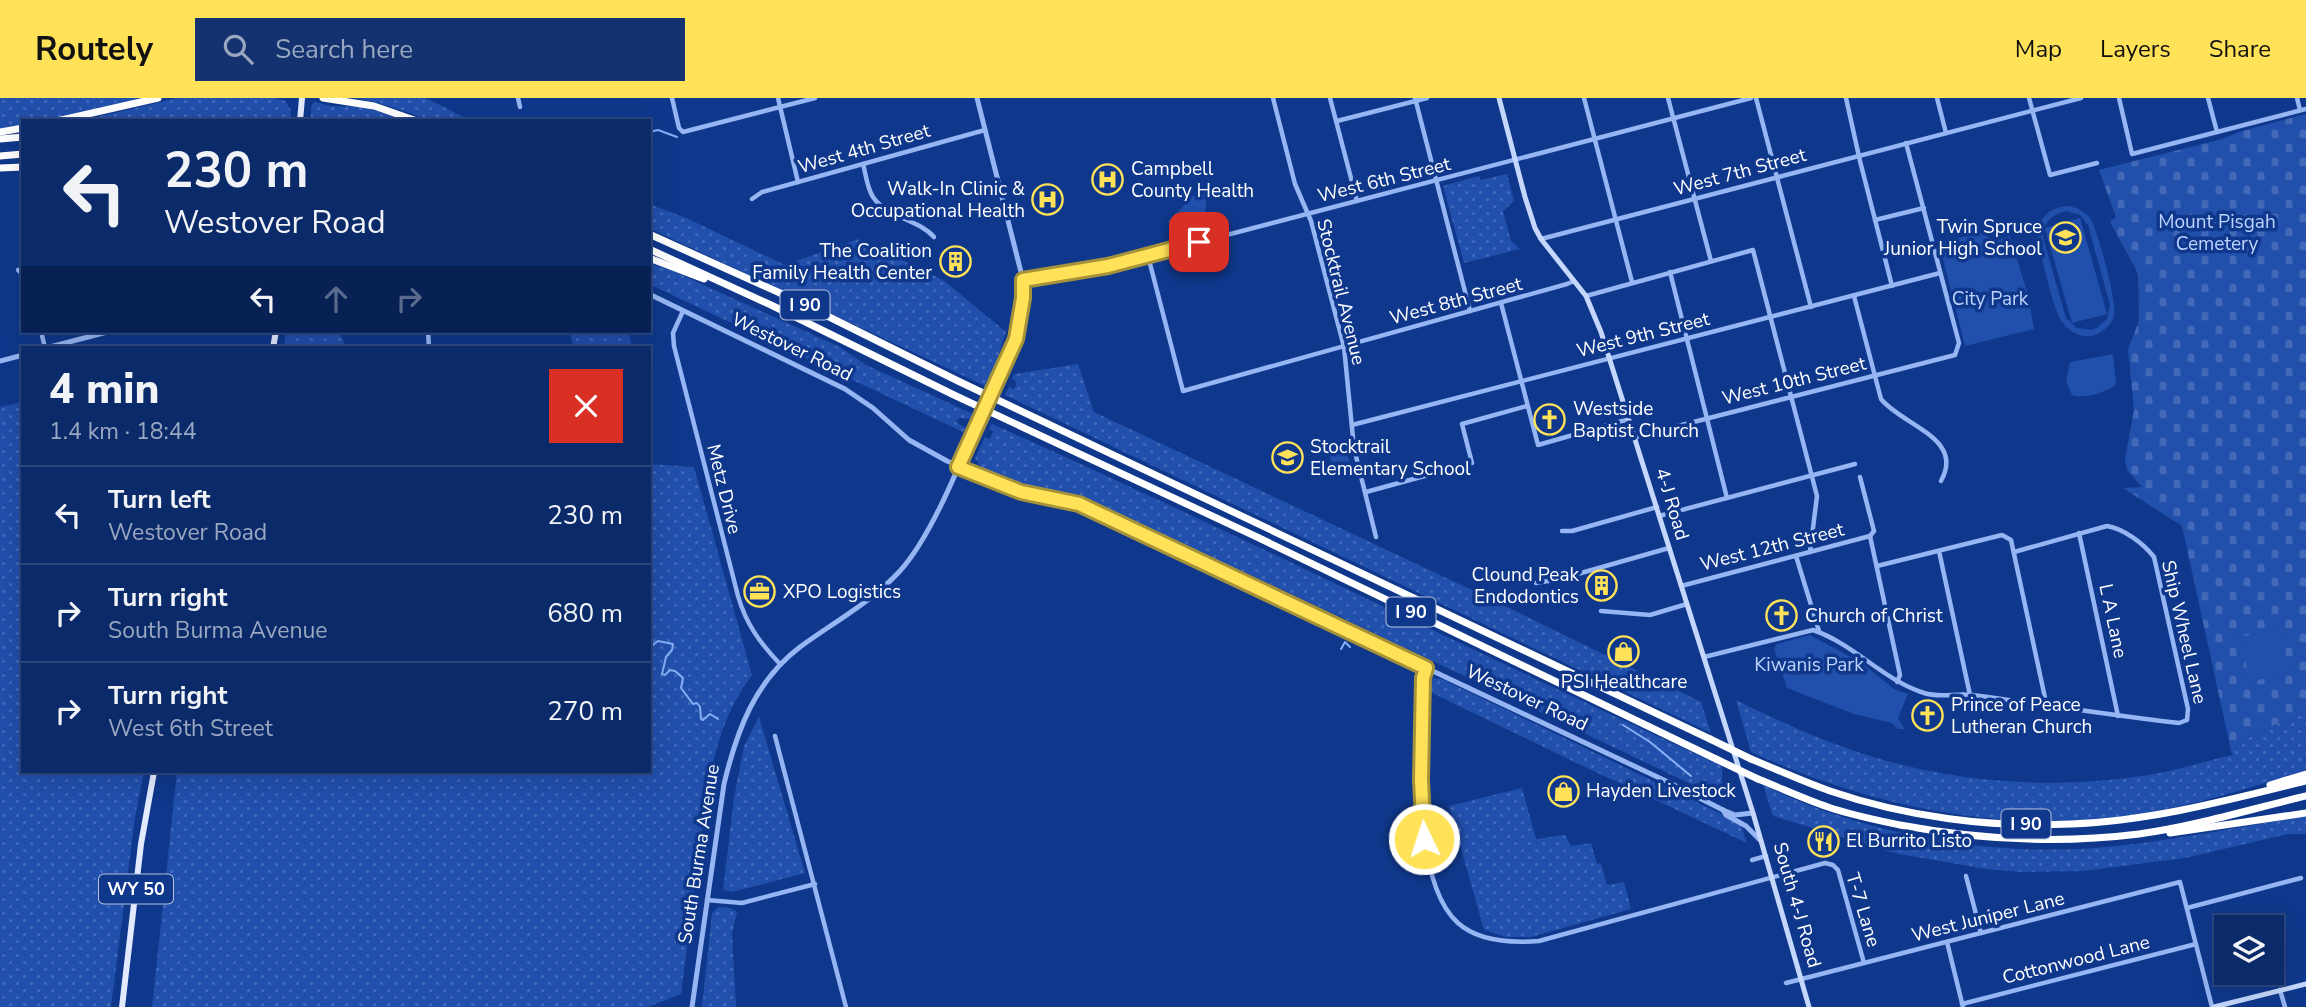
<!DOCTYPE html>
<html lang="en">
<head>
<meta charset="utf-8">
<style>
	body { margin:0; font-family:"Nunito Sans",sans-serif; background:#14326f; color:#f1f3f6; height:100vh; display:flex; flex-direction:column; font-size:26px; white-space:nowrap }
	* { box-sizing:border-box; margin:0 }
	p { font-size:23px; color:#9aa7c0 }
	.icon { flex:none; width:38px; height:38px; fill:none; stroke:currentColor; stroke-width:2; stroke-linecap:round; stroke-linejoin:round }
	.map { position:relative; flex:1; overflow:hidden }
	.sheet { position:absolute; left:21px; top:248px; width:630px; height:427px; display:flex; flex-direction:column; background:#0b2a69; border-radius:0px; box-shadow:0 7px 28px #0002,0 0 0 2px #2b467d }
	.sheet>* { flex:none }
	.hud { position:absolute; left:21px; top:21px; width:630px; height:214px; border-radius:0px; box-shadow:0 7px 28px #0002,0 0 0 2px #2b467d; background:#0b2a69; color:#f1f3f6; overflow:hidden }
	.tools { position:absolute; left:2214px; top:817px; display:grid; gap:14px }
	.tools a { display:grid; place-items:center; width:70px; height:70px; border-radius:0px; background:#0b2a69; box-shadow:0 7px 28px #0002,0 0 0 2px #2b467d; font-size:35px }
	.pin { position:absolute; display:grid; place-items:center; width:60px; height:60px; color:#fff; margin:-30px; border-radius:14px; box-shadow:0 4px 10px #0006 }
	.me { position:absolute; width:77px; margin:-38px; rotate:356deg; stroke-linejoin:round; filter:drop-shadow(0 0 5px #0008) }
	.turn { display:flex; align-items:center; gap:24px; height:147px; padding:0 28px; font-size:32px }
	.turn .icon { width:91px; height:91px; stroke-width:2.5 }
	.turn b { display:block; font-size:49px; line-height:60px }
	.lanes { display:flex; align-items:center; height:66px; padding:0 28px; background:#0003; justify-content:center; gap:35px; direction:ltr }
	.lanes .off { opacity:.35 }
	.round { display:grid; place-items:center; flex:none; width:74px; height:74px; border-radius:0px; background:#14326f }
	.overview { display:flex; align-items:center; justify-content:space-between; height:119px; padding:0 28px }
	h1 { font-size:42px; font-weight:800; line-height:52px }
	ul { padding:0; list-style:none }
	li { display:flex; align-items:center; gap:21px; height:98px; padding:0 28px; border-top:2px solid #2b467d }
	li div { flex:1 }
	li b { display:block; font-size:26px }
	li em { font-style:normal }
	header { display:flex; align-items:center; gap:42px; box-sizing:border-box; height:98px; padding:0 35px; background:#ffe258; color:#111 }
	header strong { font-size:33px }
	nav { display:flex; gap:38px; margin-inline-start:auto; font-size:24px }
	.search { width:490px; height:63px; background:#14326f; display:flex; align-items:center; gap:18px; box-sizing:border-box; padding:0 24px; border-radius:0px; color:#9aa7c0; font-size:26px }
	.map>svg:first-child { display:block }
</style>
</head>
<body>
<header>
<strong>Routely</strong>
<div class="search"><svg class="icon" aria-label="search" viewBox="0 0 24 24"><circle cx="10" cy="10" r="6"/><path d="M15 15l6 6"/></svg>Search here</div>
<nav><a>Map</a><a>Layers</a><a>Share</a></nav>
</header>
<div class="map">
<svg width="2306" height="909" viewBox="0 0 2306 909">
	<defs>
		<pattern id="grass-dots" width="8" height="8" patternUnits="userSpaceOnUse" patternTransform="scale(1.75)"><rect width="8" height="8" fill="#214fac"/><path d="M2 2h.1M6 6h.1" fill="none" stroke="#4269b8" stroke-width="1.8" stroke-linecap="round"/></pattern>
		<pattern id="cemetery-stones" width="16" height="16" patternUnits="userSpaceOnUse" patternTransform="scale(1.75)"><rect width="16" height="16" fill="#214fac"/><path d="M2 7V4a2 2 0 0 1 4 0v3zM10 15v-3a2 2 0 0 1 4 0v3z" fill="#4269b8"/></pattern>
	</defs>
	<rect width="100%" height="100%" fill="#0f388c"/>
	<g fill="url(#grass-dots)">
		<polygon points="0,0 149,0 49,23 23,23 23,29 0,33"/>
		<polygon points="178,0 275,0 285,3 291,12 291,23 79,23"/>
		<polygon points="353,0 426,0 471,23 427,23 413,16 375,4"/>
		<polygon points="315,4 331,8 364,9 408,23 310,23 312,6"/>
		<polygon points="1507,76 1514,103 1503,113 1511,143 1520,151 1464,165 1443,88 1479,78 1480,82"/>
		<polygon points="649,106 686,120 785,167 858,141 943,182 1006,234 996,265 985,288 649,130"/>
		<polygon points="649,165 673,173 840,249 866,267 973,316 969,321 960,320 956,324 966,330 963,334 649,186"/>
		<polygon points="286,233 339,233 346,249 284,250"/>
		<polygon points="569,233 629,233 632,250 574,250"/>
		<polygon points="1078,266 1094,314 1493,502 1701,604 1711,635 1005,297 1009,289 1014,291 1017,284 1012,281 1014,276"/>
		<polygon points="23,304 23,674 144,674 135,719 111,909 0,909 0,309"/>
		<path d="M992,326C1237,435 1477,556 1722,668V694L1718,699L1328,513L1094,404L1078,398L1039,390L1007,381L981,369L975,360L985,339L990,341L993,333L989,330Z"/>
		<path d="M649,366L694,369L752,577C711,632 708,691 699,756C693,803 687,849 681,896L648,909H152L177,674H649Z"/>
		<polygon points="1434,580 1442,581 1740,725 1747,745 1566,660 1426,592 1430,583"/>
		<path d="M1736,602C1773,620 1810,638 1849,651C1948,686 2061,694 2165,674C2188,669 2210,662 2232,657L2239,643L2306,613V672C2239,694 2169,715 2099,721C1979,731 1860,704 1751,654Z"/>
		<polygon points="759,619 805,775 732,794 723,792 734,700 744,648"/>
		<path d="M1763,687C1864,736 1983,758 2095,750C2166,744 2236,729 2306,718V736H2288L2185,760L2083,773L2022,774L1985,771L1894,755L1773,718Z"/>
		<polygon points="1522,690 1536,741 1565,737 1571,748 1591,745 1597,766 1601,765 1607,787 1624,784 1631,811 1531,839 1506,839 1484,832 1449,708"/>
		<polygon points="718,809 730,810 737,814 732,836 736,909 702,909 712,815"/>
	</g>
	<polygon fill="url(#cemetery-stones)" points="2306,16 2306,613 2239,643 2232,657 2182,428 2123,390 2142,389 2127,372 2125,361 2134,312 2128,251 2139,223 2138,175 2110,124 2116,119 2099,72 2222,41 2242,33"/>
	<g fill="#214fac" fill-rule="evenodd">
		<polygon points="1207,89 1205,123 1189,128 1180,137 1168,124 1201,90"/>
		<path d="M2067,108C2076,109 2083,112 2090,120C2097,129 2118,207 2114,218C2111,228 2101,236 2091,238C2080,239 2069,234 2063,225C2052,210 2043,163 2038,143C2036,123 2047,110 2067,108ZM2067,113L2080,117L2088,127L2110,207L2107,221L2098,229L2092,232L2077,230L2066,220L2044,143C2041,126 2051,116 2067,113Z"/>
		<polygon points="2080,120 2107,216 2072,225 2045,130"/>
		<polygon points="1987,133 1990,143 2010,138 2028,197 2034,231 1965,248 1939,145"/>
		<path d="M2113,256L2116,286C2107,295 2084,301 2072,297L2066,283L2070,264Z"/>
		<polygon points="1344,345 1352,372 1335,377 1329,355 1317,358 1315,351 1326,348 1327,351"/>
		<polygon points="2279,526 2286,544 2284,548 2288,568 2293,569 2294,573 2247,585 2243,569 2247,570 2245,561 2240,558 2238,551 2242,551 2240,543 2236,540 2241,535 2245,538 2275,531"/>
		<polygon points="1810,537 1862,565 1894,591 1908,596 1898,620 1905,631 1898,631 1892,625 1854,616 1787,590 1774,551 1777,546"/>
	</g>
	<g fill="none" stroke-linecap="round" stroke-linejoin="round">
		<g stroke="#87aef6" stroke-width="2">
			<polyline points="649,34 658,32 677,39"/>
			<polyline points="649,550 658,543 673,546 672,552 666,559 662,576 665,577 670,572 675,573 683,580 681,590 693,606 697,605 700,609 701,621 703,622 710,616 718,621"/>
			<polyline points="1341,551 1345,544 1350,549"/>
			<polyline points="1623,627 1650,644 1691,678"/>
		</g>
		<g stroke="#96b5f3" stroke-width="4.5">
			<polyline points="518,0 520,9"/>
			<polyline points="672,0 679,30 683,34 815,0"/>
			<polyline points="778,0 798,84"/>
			<polyline points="1273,0 1295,86 1311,123 1344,249 1354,350 1376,439"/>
			<polyline points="1330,0 1357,103"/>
			<polyline points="1415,0 1470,213"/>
			<polyline points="1584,0 1632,184"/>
			<polyline points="1668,0 1711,163"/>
			<polyline points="1756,0 1811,209"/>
			<polyline points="1846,0 1860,63 1892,188"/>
			<polyline points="1937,0 1946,35"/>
			<polyline points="2029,0 2050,77 2097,65"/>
			<polyline points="2119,0 2132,56 2306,11"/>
			<polyline points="2208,0 2217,34"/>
			<polyline points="2297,0 2300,12"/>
			<polyline points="1337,23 1427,0"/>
			<path d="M863,66C866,77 867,90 873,99C887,120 918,121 934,139"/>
			<polyline points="752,101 762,94 985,32"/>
			<polyline points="1875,122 1924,110"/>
			<polyline points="1541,141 2081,0"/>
			<polyline points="1148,158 1183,293 1567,186 1574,183"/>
			<polyline points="18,172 23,177"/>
			<polyline points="1670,174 1727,400"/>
			<polyline points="1023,182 1108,168 1751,0"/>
			<polyline points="1586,198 1753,152 1817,398 1810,454"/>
			<path d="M1854,198L1881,301C1903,328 1965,340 1941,383"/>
			<polyline points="1501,205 1538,347 1629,321"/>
			<path d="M683,213L673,235L674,248L738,498C746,526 760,545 780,566"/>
			<polyline points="41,233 45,250"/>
			<polyline points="428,233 429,250"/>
			<polyline points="1352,327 1940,175"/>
			<polyline points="1635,339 1955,257 1959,245 1906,45"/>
			<polyline points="1860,379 1874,433 1870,438"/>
			<polyline points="1366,394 1472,365 1462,326 1527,308"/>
			<polyline points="1659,418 1855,366"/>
			<polyline points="1562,433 1572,433 1657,409"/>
			<polyline points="2079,435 2118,618"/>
			<polyline points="1870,438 1900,577 1897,584"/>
			<polyline points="1939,453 1970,597"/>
			<polyline points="1796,458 1819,533"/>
			<polyline points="1877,468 2002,437 2011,442 2047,609"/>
			<polyline points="1536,485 1560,481 1669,450"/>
			<polyline points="1681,488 1870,438"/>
			<polyline points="1601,513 1650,517 1687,506"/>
			<path d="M1704,559L1813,532C1854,546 1883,582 1924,595C1939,600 1956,595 1972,597C2041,606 2110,617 2179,625L2187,622L2188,611L2154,459C2143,445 2124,431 2107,428L2014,454"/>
			<path d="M1426,570L1423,580C1423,641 1409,781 1458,825C1479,844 1513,845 1539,843L1825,765L1833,767L1838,772L1864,865"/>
			<polyline points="775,638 846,909"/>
			<polyline points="1752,762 1766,758"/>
			<polyline points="1966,778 1981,835"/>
			<polyline points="707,802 742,805 815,786"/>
			<polyline points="2187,810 2301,780"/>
			<polyline points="1947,844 1963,909"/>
			<polyline points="1786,885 2180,784 2212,909"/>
			<polyline points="2280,892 2285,909"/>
			<polyline points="1962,906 2196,846"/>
		</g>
		<g stroke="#96b5f3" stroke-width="5">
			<polyline points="977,0 1023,182 1021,221 1016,241 1005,268"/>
			<polyline points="649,196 845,291 873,310 909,342 947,363 1021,394 1079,406 1668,684 1723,712 1735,717 1753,715"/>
			<polyline points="46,250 111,233"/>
			<polyline points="0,263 23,257"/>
			<polyline points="1723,712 1726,717 1746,728 1761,743"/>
			<path d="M692,909L724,686C737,632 755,583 800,549C834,524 870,505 899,474C928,443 955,378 972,337"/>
		</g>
		<g stroke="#c5d7fd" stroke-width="5">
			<polyline points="1499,0 1525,99 1535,130 1541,141 1586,198 1601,234 1753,715 1809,909"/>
			<polyline points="2214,909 2306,886"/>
		</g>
		<g stroke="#e2eaff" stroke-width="6">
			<polyline points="300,23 302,0"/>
			<polyline points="273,250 276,233"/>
			<polyline points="122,909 141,746 154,674"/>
		</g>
		<g stroke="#fff" stroke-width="7">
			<polyline points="323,0 374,8 417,23"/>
			<polyline points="57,23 158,0"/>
			<polyline points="0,34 23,30"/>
			<polyline points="0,41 23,39"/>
			<polyline points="0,58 23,56"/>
			<polyline points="0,70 23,69"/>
			<polyline points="649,136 791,200 958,283 1710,641"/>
			<polyline points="649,151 771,207 954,297 1257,439 1716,661"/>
			<polyline points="649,160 704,181"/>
			<path d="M1751,661C1778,672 1804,684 1830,693C1906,719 1991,730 2071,726C2151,723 2229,702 2306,683"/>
			<path d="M1758,681C1781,690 1804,701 1828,709C1851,717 1876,722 1900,727C1980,742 2059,746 2139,736C2196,728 2251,711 2306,698"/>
			<polyline points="2270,687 2306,676"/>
			<polyline points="2170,735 2306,715"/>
		</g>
		<polyline stroke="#96b5f3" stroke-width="5" points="972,337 1005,268"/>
		<g stroke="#fff" stroke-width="7">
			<polyline points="1710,641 1751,661"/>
			<polyline points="1716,661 1758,681"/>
		</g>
	</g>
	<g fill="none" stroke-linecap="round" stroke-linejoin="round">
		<defs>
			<polyline id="route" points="1199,144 1108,168 1023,182 1023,200 1016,241 958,369 1021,394 1079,406 1426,570 1423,580 1421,682 1424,741"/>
		</defs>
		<use href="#route" stroke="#a69339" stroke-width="18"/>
		<use href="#route" stroke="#ffe258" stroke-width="12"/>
	</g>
	<defs>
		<symbol id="hospital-ring" viewBox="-11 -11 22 22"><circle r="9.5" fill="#0f388c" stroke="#ffe258" stroke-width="1.5"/><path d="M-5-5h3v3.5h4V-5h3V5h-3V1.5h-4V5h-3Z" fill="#ffe258"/></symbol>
		<symbol id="school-ring" viewBox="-11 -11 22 22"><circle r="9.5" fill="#0f388c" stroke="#ffe258" stroke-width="1.5"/><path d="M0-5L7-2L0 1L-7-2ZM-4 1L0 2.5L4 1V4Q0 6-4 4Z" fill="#ffe258"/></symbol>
		<symbol id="building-ring" viewBox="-11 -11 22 22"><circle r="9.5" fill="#0f388c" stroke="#ffe258" stroke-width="1.5"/><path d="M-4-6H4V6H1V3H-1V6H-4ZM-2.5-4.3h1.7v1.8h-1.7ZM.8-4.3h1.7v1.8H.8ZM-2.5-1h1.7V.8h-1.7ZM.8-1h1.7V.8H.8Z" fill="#ffe258"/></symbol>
		<symbol id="church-ring" viewBox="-11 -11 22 22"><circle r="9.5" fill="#0f388c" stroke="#ffe258" stroke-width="1.5"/><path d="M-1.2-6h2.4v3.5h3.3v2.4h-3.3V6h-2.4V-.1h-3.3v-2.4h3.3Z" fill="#ffe258"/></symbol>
		<symbol id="office-ring" viewBox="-11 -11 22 22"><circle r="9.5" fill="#0f388c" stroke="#ffe258" stroke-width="1.5"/><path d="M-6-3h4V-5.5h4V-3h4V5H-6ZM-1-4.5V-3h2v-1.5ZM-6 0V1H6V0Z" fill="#ffe258"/></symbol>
		<symbol id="shop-ring" viewBox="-11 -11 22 22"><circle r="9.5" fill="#0f388c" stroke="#ffe258" stroke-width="1.5"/><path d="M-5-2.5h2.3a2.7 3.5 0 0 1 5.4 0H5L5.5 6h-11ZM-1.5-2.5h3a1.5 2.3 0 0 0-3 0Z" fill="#ffe258"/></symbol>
		<symbol id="restaurant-ring" viewBox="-11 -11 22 22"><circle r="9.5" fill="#0f388c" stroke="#ffe258" stroke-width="1.5"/><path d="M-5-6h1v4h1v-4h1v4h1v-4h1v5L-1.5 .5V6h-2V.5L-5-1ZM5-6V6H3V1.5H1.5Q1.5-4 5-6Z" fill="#ffe258"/></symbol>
	</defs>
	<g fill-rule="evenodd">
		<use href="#hospital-ring" x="1090" y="64" width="35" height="35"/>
		<use href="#hospital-ring" x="1030" y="84" width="35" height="35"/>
		<use href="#school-ring" x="2048" y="122" width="35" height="35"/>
		<use href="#building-ring" x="938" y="146" width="35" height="35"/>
		<use href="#church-ring" x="1532" y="304" width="35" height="35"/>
		<use href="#school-ring" x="1270" y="342" width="35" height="35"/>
		<use href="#building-ring" x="1584" y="470" width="35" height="35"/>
		<use href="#office-ring" x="742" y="476" width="35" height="35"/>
		<use href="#church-ring" x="1764" y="500" width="35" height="35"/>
		<use href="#shop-ring" x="1606" y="536" width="35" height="35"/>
		<use href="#church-ring" x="1910" y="600" width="35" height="35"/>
		<use href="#shop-ring" x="1546" y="676" width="35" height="35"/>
		<use href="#restaurant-ring" x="1806" y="726" width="35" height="35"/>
	</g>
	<g text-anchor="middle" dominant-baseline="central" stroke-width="7" stroke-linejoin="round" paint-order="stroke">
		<g fill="#0f388c" stroke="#b7c3dc" stroke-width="2">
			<rect x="780.5" y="192.5" width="49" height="29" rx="5"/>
			<rect x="1386.5" y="499.5" width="49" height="29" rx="5"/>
			<rect x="2001.5" y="711.5" width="49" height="29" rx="5"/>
			<rect x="99" y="776.5" width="74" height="29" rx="5"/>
		</g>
		<g font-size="18" font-weight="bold" fill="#fff">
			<text x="805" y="207">I 90</text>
			<text x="1411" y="514">I 90</text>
			<text x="2026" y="726">I 90</text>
			<text x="136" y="791">WY 50</text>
		</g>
		<g font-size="19" fill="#fff" stroke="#0f388c">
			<text transform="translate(864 51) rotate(-16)">West 4th Street</text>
			<text transform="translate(1740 74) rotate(-15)">West 7th Street</text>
			<text transform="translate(1384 82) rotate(-14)">West 6th Street</text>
			<text transform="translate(1341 194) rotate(76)">Stocktrail Avenue</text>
			<text transform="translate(1456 203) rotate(-15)">West 8th Street</text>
			<text transform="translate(1643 237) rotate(-14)">West 9th Street</text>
			<text transform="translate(792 249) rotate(26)">Westover Road</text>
			<text transform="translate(1794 283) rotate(-14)">West 10th Street</text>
			<text transform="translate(724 391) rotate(76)">Metz Drive</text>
			<text transform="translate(1672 406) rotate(73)">4-J Road</text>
			<text transform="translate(1772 449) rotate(-14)">West 12th Street</text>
			<text transform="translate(2113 523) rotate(78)">L A Lane</text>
			<text transform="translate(2184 534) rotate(77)">Ship Wheel Lane</text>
			<text transform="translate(1527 600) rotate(25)">Westover Road</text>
			<text transform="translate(699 756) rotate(-81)">South Burma Avenue</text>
			<text transform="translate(1797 807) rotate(74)">South 4-J Road</text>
			<text transform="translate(1863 812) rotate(73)">T-7 Lane</text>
			<text transform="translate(1988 819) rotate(-14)">West Juniper Lane</text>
			<text transform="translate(2076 862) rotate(-14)">Cottonwood Lane</text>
		</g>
		<g font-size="19" fill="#fff" stroke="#0f388c" text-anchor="start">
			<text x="1131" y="71">Campbell<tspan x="1131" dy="22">County Health</tspan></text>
			<text x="1025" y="91" text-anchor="end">Walk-In Clinic &amp;<tspan x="1025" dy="22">Occupational Health</tspan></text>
			<text x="2042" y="129" text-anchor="end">Twin Spruce<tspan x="2042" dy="22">Junior High School</tspan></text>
			<text x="932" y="153" text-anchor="end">The Coalition<tspan x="932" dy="22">Family Health Center</tspan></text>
			<text x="1573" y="311">Westside<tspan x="1573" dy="22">Baptist Church</tspan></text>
			<text x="1310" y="349">Stocktrail<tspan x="1310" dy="22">Elementary School</tspan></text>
			<text x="1579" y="477" text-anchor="end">Clound Peak<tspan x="1579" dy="22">Endodontics</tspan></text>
			<text x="783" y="494">XPO Logistics</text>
			<text x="1805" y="518">Church of Christ</text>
			<text x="1624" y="584" text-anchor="middle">PSI Healthcare</text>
			<text x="1951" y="607">Prince of Peace<tspan x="1951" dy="22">Lutheran Church</tspan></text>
			<text x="1586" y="693">Hayden Livestock</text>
			<text x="1846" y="743">El Burrito Listo</text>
		</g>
		<g font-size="19" fill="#bdd3fd" stroke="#0f388c">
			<text x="2217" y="124">Mount Pisgah<tspan x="2217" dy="22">Cemetery</tspan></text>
			<text x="1990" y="201">City Park</text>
			<text x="1809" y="567">Kiwanis Park</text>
		</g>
	</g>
</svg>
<div class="tools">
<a><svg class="icon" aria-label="layers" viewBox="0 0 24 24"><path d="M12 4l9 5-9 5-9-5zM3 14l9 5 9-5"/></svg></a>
</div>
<div class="pin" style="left:1199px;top:144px;background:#d93025"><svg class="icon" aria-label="arrive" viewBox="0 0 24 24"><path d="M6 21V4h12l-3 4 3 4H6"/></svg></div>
<svg class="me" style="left:1424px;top:741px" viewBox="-20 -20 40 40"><circle r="17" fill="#ffe258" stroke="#fff" stroke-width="3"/><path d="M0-11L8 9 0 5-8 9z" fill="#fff"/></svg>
<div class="hud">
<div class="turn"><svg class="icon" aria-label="left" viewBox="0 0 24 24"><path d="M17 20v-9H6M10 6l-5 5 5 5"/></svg><div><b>230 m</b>Westover Road</div></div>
<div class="lanes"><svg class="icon" aria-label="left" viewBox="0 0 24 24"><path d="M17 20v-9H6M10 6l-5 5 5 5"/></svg><svg class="icon off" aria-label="ahead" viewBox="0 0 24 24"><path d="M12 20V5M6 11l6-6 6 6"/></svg><svg class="icon off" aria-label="right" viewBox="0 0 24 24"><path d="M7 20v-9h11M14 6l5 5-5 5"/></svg></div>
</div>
<section class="sheet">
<div class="overview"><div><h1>4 min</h1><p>1.4 km · 18:44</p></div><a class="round" style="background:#d93025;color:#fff"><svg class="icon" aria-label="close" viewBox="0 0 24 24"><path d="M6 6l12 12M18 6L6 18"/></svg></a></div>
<ul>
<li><svg class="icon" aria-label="left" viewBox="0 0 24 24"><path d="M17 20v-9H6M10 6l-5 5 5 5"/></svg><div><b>Turn left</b><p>Westover Road</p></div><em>230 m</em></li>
<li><svg class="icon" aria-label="right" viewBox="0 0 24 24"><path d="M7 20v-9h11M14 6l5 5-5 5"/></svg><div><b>Turn right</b><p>South Burma Avenue</p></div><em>680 m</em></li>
<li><svg class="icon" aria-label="right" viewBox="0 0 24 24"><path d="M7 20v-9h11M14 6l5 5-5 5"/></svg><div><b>Turn right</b><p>West 6th Street</p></div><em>270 m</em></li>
</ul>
</section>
</div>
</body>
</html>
